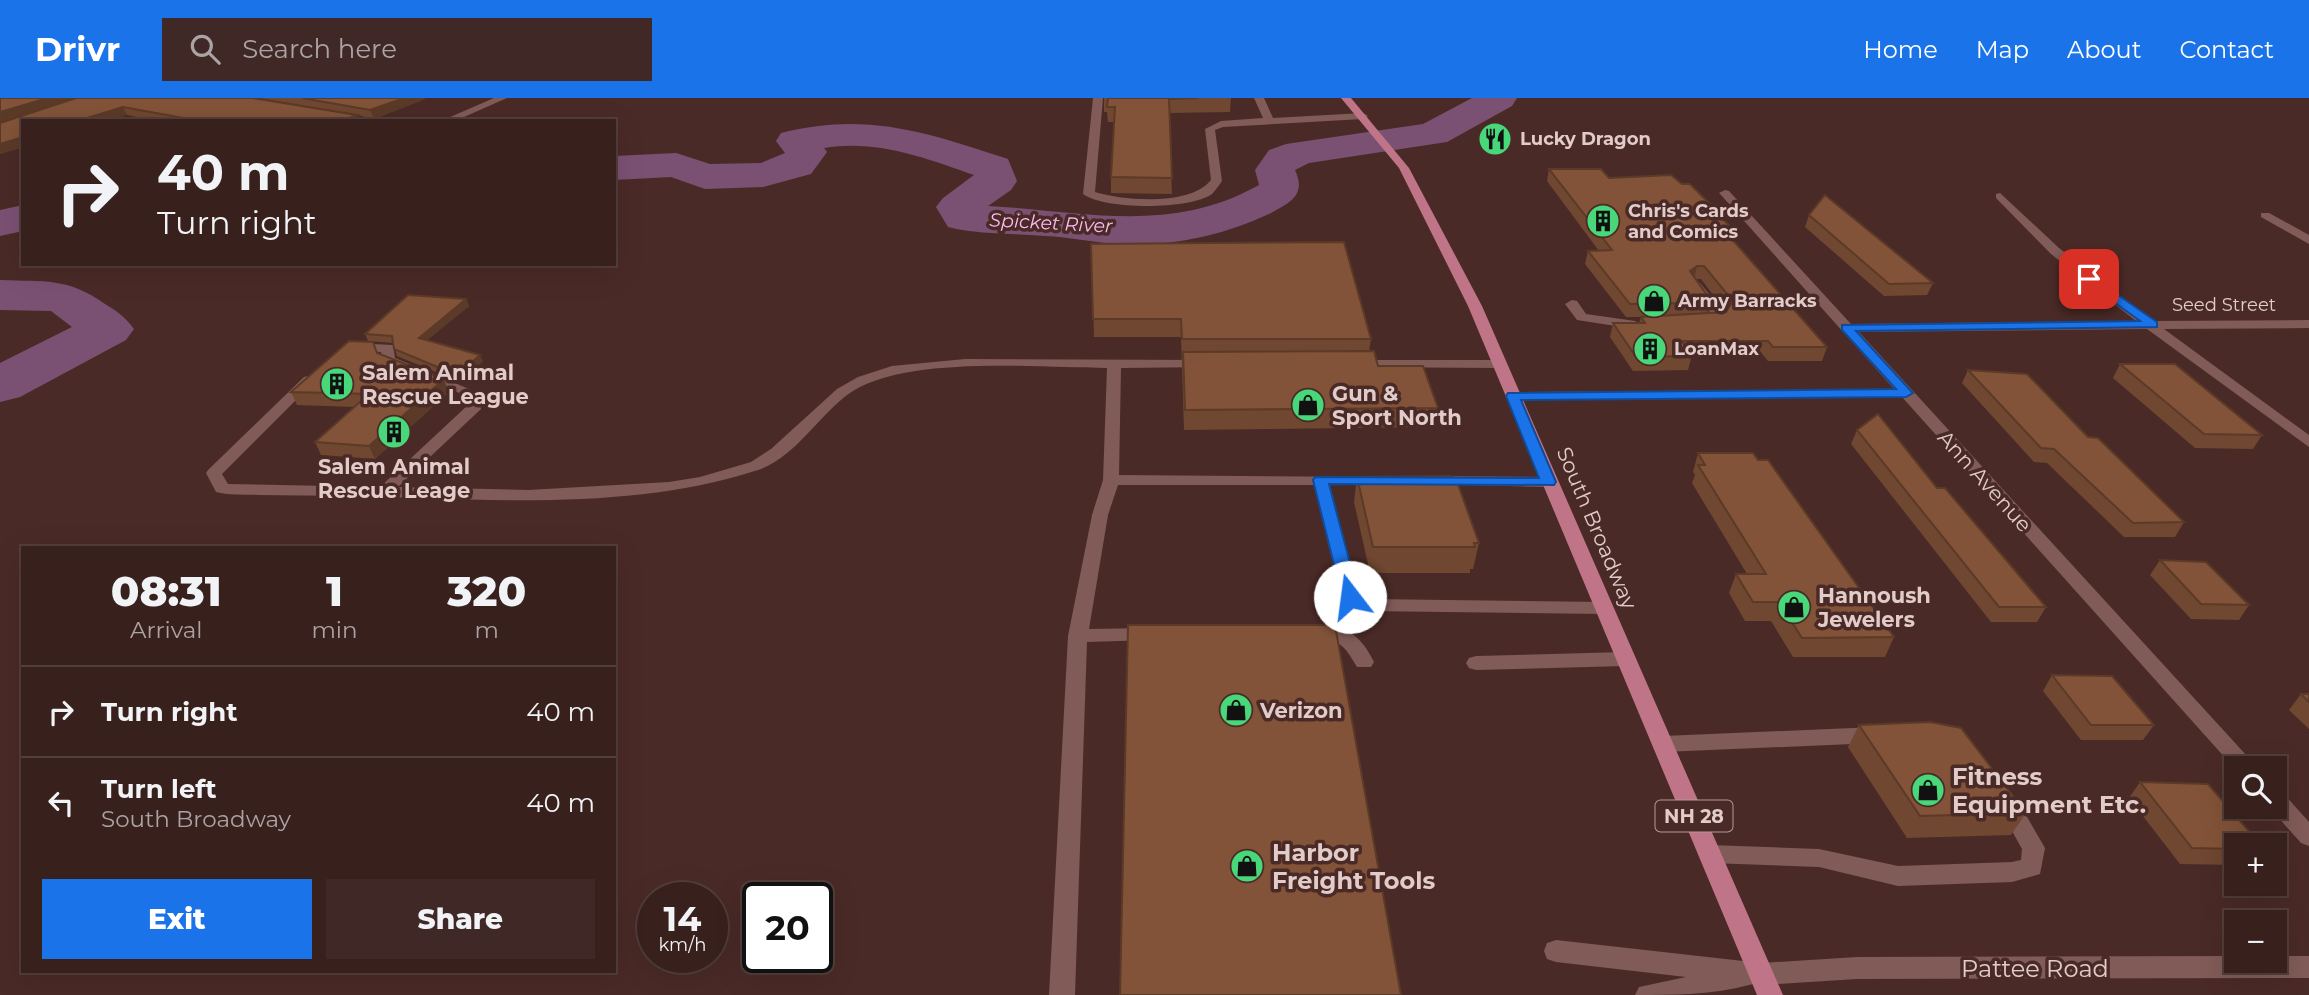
<!DOCTYPE html>
<html lang="en">
<head>
<meta charset="utf-8">
<style>
	body { margin:0; font-family:Montserrat,sans-serif; background:#3f2826; color:#f1f3f6; height:100vh; display:flex; flex-direction:column; font-size:26px; white-space:nowrap }
	* { box-sizing:border-box; margin:0 }
	p { font-size:23px; color:#aba3a4 }
	.icon { flex:none; width:38px; height:38px; fill:none; stroke:currentColor; stroke-width:2; stroke-linecap:round; stroke-linejoin:round }
	.map { position:relative; flex:1; overflow:hidden }
	.details { position:absolute; left:21px; top:448px; width:595px; height:427px; display:flex; flex-direction:column; background:#38201d; border-radius:0px; box-shadow:0 7px 28px #0002,0 0 0 2px #523e3b }
	.details>* { flex:none }
	.top-card { position:absolute; left:21px; top:21px; width:595px; height:147px; border-radius:0px; box-shadow:0 7px 28px #0002,0 0 0 2px #523e3b; background:#38201d; color:#f1f3f6; overflow:hidden }
	.controls { position:absolute; left:2224px; top:658px; display:grid; gap:14px }
	.controls a { display:grid; place-items:center; width:63px; height:63px; border-radius:0px; background:#38201d; box-shadow:0 7px 28px #0002,0 0 0 2px #523e3b; font-size:35px }
	.speed { position:absolute; left:637px; top:784px; display:flex; gap:14px; font-size:35px; font-weight:700; text-align:center }
	.speed>* { display:grid; place-content:center; width:91px; height:91px; border-radius:50%; background:#38201d; box-shadow:0 7px 28px #0002,0 0 0 2px #523e3b; line-height:1 }
	.speed small { font-size:18px; font-weight:400 }
	.speed .limit { border:4px solid #111; border-radius:10px; background:#fff; color:#111 }
	.pin { position:absolute; display:grid; place-items:center; width:60px; height:60px; color:#fff; margin:-30px; border-radius:14px; box-shadow:0 4px 10px #0006 }
	.me { position:absolute; width:77px; margin:-38px; rotate:345deg; stroke-linejoin:round; filter:drop-shadow(0 0 5px #0008) }
	.turn { display:flex; align-items:center; gap:24px; height:147px; padding:0 21px; font-size:32px }
	.turn .icon { width:91px; height:91px; stroke-width:2.5 }
	.turn b { display:block; font-size:49px; line-height:60px }
	.eta { display:flex; justify-content:space-evenly; align-items:center; height:119px; text-align:center }
	.eta b { font-size:42px; font-weight:800; line-height:49px }
	.action { display:flex; gap:14px; margin-top:auto; padding:14px 21px }
	.action a { flex:1; height:80px; border-radius:0px; background:#1a73e8; color:#fff; font-size:28px; font-weight:800; line-height:80px; text-align:center }
	.action a+a { background:#3f2826; color:#f1f3f6 }
	ul { padding:0; list-style:none }
	li { display:flex; align-items:center; gap:21px; height:91px; padding:0 21px; border-top:2px solid #523e3b }
	li div { flex:1 }
	li b { display:block; font-size:26px }
	li em { font-style:normal }
	header { display:flex; align-items:center; gap:42px; box-sizing:border-box; height:98px; padding:0 35px; background:#1a73e8; color:#fff }
	header strong { font-size:33px }
	nav { display:flex; gap:38px; margin-inline-start:auto; font-size:24px }
	.search { width:490px; height:63px; background:#3f2826; display:flex; align-items:center; gap:18px; box-sizing:border-box; padding:0 24px; border-radius:0px; color:#aba3a4; font-size:26px }
	.map>svg:first-child { display:block }
</style>
</head>
<body>
<header>
<strong>Drivr</strong>
<div class="search"><svg class="icon" aria-label="search" viewBox="0 0 24 24"><circle cx="10" cy="10" r="6"/><path d="M15 15l6 6"/></svg>Search here</div>
<nav><a>Home</a><a>Map</a><a>About</a><a>Contact</a></nav>
</header>
<div class="map">
<svg width="2309" height="897" viewBox="0 0 2309 897">
	<rect width="100%" height="100%" fill="#4a2a27"/>
	<g fill="none" stroke-linecap="round" stroke-linejoin="round">
		<g fill="#7b5173" fill-rule="evenodd">
			<path d="M1472,0H1517L1512,8L1447,44L1309,65L1295,72C1306,96 1292,104 1271,115C1225,137 1171,149 1120,146C1095,145 1070,139 1045,138C1013,135 980,137 948,129L936,109L943,100L974,77C926,60 876,41 824,50L827,54L811,76L763,89L705,91L671,79L614,82V58L676,55L710,66L761,65L785,55L776,43L781,35C867,13 928,35 1008,61L1017,83L1011,92L988,108C1084,113 1170,137 1259,87L1255,72L1269,52L1286,46L1423,26Z"/>
			<polygon points="23,107 23,133 0,138 0,112"/>
			<path d="M0,182C45,184 67,179 105,206C117,213 126,220 134,231L126,242L20,299L0,304V265L72,229L51,213L0,212Z"/>
		</g>
		<g fill="#805b58" fill-rule="evenodd">
			<path d="M1093,0H1103L1095,94C1124,103 1191,108 1211,82L1205,31L1221,23L1263,20L1254,0H1264L1273,20L1363,15L1368,18L1363,21L1223,29L1215,32L1222,83C1219,87 1216,92 1212,96C1190,112 1104,112 1083,96Z"/>
			<polygon points="1695,184 1700,185 1726,217 1721,225 1701,229 1694,225 1712,217 1689,188"/>
			<polygon points="1572,202 1577,203 1586,216 1635,223 1642,227 1635,231 1577,222 1565,206"/>
			<path d="M352,245L393,247L395,260L481,296V311L398,389L528,392L669,384L700,379L751,364L771,351L837,291L858,279L892,268L965,261L1205,262L1212,266L1210,269L1121,270L1119,377L1385,379L1387,382L1385,385L1379,387H1330L1358,496L1368,501L1603,504L1612,510L1603,516L1365,513L1343,503L1341,499L1314,387H1118L1108,417L1089,531L1151,530L1158,531L1161,536L1158,541L1151,542L1087,544L1075,897H1049L1068,538L1092,417L1103,382L1107,270C1039,270 902,256 847,297C818,319 794,360 758,372C631,414 481,401 348,398C318,398 288,397 258,397C245,396 230,398 216,394L206,375L208,372L304,279L309,278L316,282L222,376L228,386L380,389L468,307L467,298L383,265L381,254L347,252V246Z"/>
			<polygon points="1355,262 1499,262 1506,266 1499,270 1350,269 1348,266"/>
			<polygon points="1435,378 1549,379 1557,384 1549,389 1429,386 1427,383"/>
			<path d="M1316,527C1348,529 1360,536 1374,564L1371,569H1357C1340,540 1340,546 1309,537L1306,533L1309,529Z"/>
			<polygon points="1625,554 1632,556 1635,561 1632,566 1625,568 1476,572 1469,570 1466,565 1469,560 1476,558"/>
			<polygon points="1876,629 1883,632 1886,637 1883,642 1876,645 1663,654 1656,652 1652,646 1656,640 1663,638"/>
			<polygon points="2008,697 2016,700 2045,750 2040,776 2012,784 1898,788 1819,769 1710,765 1702,763 1698,756 1702,749 1710,747 1819,751 1898,768 2012,764 2021,762 2022,751 1997,706 2000,700"/>
			<path d="M1556,842L1761,865L1770,868L1774,876L1770,884C1763,886 1755,885 1749,887C1713,897 1674,897 1635,897L1639,889L1686,879L1556,864L1547,861L1544,853L1547,845Z"/>
		</g>
		<g fill="#805b58" fill-rule="evenodd">
			<polygon points="494,0 507,0 455,23 441,23"/>
			<polygon points="337,15 373,23 334,20 332,18"/>
			<polygon points="1725,92 1729,93 1851,226 2136,223 2051,156 1996,100 1996,96 2000,95 2059,150 2153,223 2309,222 2309,230 2164,231 2309,337 2309,349 2147,231 1859,234 2258,670 2236,670 2236,672 1902,299 1507,301 1507,295 1512,294 1894,291 1721,97 1719,95"/>
			<polygon points="2261,115 2269,115 2309,137 2309,146 2261,119"/>
			<polygon points="2275,692 2283,695 2309,724 2309,748 2301,745 2269,709 2275,709"/>
			<polygon points="2236,858 2236,863 2275,863 2275,858 2309,858 2309,880 1857,881 1761,887 1752,884 1748,876 1752,868 1761,865 1857,859"/>
		</g>
		<polygon fill="#c07487" fill-rule="evenodd" points="1341,0 1351,0 1409,70 1482,208 1783,897 1757,897 1468,208 1399,70"/>
	</g>
	<g fill="#704730" fill-rule="evenodd">
		<polygon points="0,0 344,15 260,0 425,0 425,1 374,21 357,17 359,23 158,23 127,17 23,23 23,49 0,56 0,25 36,13"/>
		<polygon points="1104,0 1231,0 1230,14 1169,15 1172,96 1111,95 1111,79 1114,24 1108,24 1107,14 1104,14"/>
		<path d="M1549,71L1609,80L1682,86L1721,117L1720,119L1732,130L1730,138L1827,249L1822,263H1768L1763,257H1692L1688,272L1633,273L1610,239L1613,225H1639L1641,219H1626L1585,166L1588,153H1599L1547,83ZM1695,181H1701L1726,214L1707,215L1711,203Z"/>
		<polygon points="1809,117 1933,185 1927,197 1884,198 1805,129"/>
		<polygon points="1091,146 1371,241 1369,253 1378,268 1438,310 1435,329 1184,332 1181,239 1094,239"/>
		<polygon points="466,201 469,208 427,242 483,263 460,284 397,258 393,245 368,243 365,236"/>
		<polygon points="373,244 378,256 449,294 375,361 321,357 315,344 355,309 297,307 291,294"/>
		<polygon points="2120,266 2262,337 2253,351 2195,350 2113,280"/>
		<polygon points="1968,272 2088,339 2184,424 2175,439 2124,439 2047,365 2034,364 1962,285"/>
		<polygon points="1857,332 1937,390 2046,509 2037,524 1991,524 1851,346"/>
		<polygon points="1698,355 1894,539 1885,559 1793,559 1771,523 1745,523 1729,495 1736,476 1747,476 1692,385 1695,377 1693,374"/>
		<polygon points="1357,379 1479,445 1473,471 1470,471 1470,475 1370,475 1354,404"/>
		<polygon points="2160,462 2249,507 2239,522 2191,521 2150,477"/>
		<polygon points="2052,577 2154,627 2143,642 2081,642 2043,593"/>
		<polygon points="2301,596 2309,596 2309,631 2289,612"/>
		<polygon points="1859,627 2026,715 2011,737 1907,740 1848,649"/>
		<polygon points="2140,684 2236,747 2236,767 2180,766 2129,700"/>
	</g>
	<g fill="#5b3a27">
		<polygon points="48,0 80,0 0,24 0,14"/>
		<polygon points="404,0 425,0 425,1 374,21 370,12"/>
		<polygon points="123,9 127,17 109,23 77,23"/>
		<polygon points="357,17 359,23 342,23"/>
		<polygon points="23,39 23,49 0,56 0,46"/>
		<polygon points="1697,168 1694,181 1690,173"/>
		<polygon points="466,201 469,208 421,247 419,240"/>
		<polygon points="480,257 483,263 460,284 457,277"/>
		<polygon points="444,281 449,294 375,361 369,348"/>
	</g>
	<g fill="#825338" stroke="#5b3a27" stroke-width="2">
		<polygon points="0,0 48,0 0,14"/>
		<polygon points="76,0 252,0 357,17 342,23 200,23 123,9 77,23 23,23 23,39 0,46 0,25"/>
		<polygon points="302,0 404,0 370,12"/>
		<polygon points="1108,0 1198,0 1169,1 1172,80 1111,79 1115,9 1107,9"/>
		<polygon points="1549,71 1601,71 1609,80 1671,77 1682,86 1690,86 1721,117 1717,116 1732,130 1723,131 1827,249 1773,249 1768,243 1682,243 1692,258 1636,259 1613,225 1645,225 1641,219 1726,214 1733,203 1704,168 1697,168 1690,173 1711,203 1690,205 1630,206 1588,153 1612,152"/>
		<polygon points="1825,97 1933,185 1889,186 1809,117"/>
		<polygon points="1344,144 1371,241 1182,241 1181,221 1093,221 1091,146"/>
		<polygon points="408,197 466,201 419,240 480,257 457,277 394,251 392,238 365,236"/>
		<polygon points="349,243 373,244 377,255 444,281 369,348 315,344 369,296 291,294"/>
		<polygon points="1374,253 1378,268 1423,268 1438,310 1185,312 1183,254"/>
		<polygon points="2120,266 2175,266 2262,337 2204,336"/>
		<polygon points="1968,272 2027,276 2088,339 2098,340 2184,424 2133,425 2054,351 2041,350"/>
		<polygon points="1878,316 1937,390 1945,390 2046,509 1999,509 1857,332"/>
		<polygon points="1698,355 1753,355 1758,362 1768,362 1894,539 1802,540 1779,504 1753,504 1736,476 1766,476 1698,367 1705,367"/>
		<polygon points="1451,378 1456,381 1479,445 1474,445 1475,449 1373,449 1357,379"/>
		<polygon points="2160,462 2206,464 2249,507 2201,506"/>
		<polygon points="1128,527 1335,527 1401,897 1120,897"/>
		<polygon points="2052,577 2112,578 2154,627 2091,627"/>
		<polygon points="2301,596 2309,596 2309,604"/>
		<polygon points="1930,624 1961,630 2026,715 1920,718 1859,627"/>
		<polygon points="2140,684 2208,686 2261,747 2236,747 2236,751 2192,750"/>
	</g>
	<polygon fill="#1a73e8" stroke="#114b97" stroke-width="2" points="2089,177 2157,224 2157,229 1856,233 1911,293 1913,295 1906,299 1521,302 1556,384 1554,387 1329,386 1359,499 1350,505 1342,499 1313,382 1315,379 1539,380 1506,298 1508,295 1896,291 1842,232 1842,227 2140,223 2085,183 2085,178"/>
	<defs>
		<symbol id="restaurant-disc" viewBox="-11 -11 22 22"><circle r="9.5" fill="#48d779" stroke="#4a2a27"/><path d="M-5-6h1v4h1v-4h1v4h1v-4h1v5L-1.5 .5V6h-2V.5L-5-1ZM5-6V6H3V1.5H1.5Q1.5-4 5-6Z" fill="#111"/></symbol>
		<symbol id="building-disc" viewBox="-11 -11 22 22"><circle r="9.5" fill="#48d779" stroke="#4a2a27"/><path d="M-4-6H4V6H1V3H-1V6H-4ZM-2.5-4.3h1.7v1.8h-1.7ZM.8-4.3h1.7v1.8H.8ZM-2.5-1h1.7V.8h-1.7ZM.8-1h1.7V.8H.8Z" fill="#111"/></symbol>
		<symbol id="shop-disc" viewBox="-11 -11 22 22"><circle r="9.5" fill="#48d779" stroke="#4a2a27"/><path d="M-5-2.5h2.3a2.7 3.5 0 0 1 5.4 0H5L5.5 6h-11ZM-1.5-2.5h3a1.5 2.3 0 0 0-3 0Z" fill="#111"/></symbol>
	</defs>
	<g fill-rule="evenodd">
		<use href="#restaurant-disc" x="1476" y="22" width="38" height="38"/>
		<use href="#building-disc" x="1584" y="104" width="38" height="38"/>
		<use href="#shop-disc" x="1635" y="184" width="38" height="38"/>
		<use href="#building-disc" x="1631" y="232" width="38" height="38"/>
		<use href="#building-disc" x="318" y="267" width="38" height="38"/>
		<use href="#shop-disc" x="1289" y="288" width="38" height="38"/>
		<use href="#building-disc" x="375" y="315" width="38" height="38"/>
		<use href="#shop-disc" x="1775" y="490" width="38" height="38"/>
		<use href="#shop-disc" x="1217" y="593" width="38" height="38"/>
		<use href="#shop-disc" x="1909" y="673" width="38" height="38"/>
		<use href="#shop-disc" x="1228" y="749" width="38" height="38"/>
	</g>
	<g text-anchor="middle" dominant-baseline="central" stroke-width="7" stroke-linejoin="round" paint-order="stroke">
		<g font-size="18" font-weight="bold" fill="#e1ccc9" stroke="#4a2a27" text-anchor="start">
			<text x="1520" y="41">Lucky Dragon</text>
			<text x="1628" y="113">Chris's Cards<tspan x="1628" dy="21">and Comics</tspan></text>
			<text x="1678" y="203">Army Barracks</text>
			<text x="1674" y="251">LoanMax</text>
		</g>
		<g font-size="18" fill="#e1ccc9" stroke="#4a2a27">
			<text x="2224" y="207">Seed Street</text>
		</g>
		<g font-size="19" font-style="italic" fill="#ffbbf1" stroke="#4a2a27">
			<text transform="translate(1051 125) rotate(3)">Spicket River</text>
		</g>
		<rect fill="#4a2a27" stroke="#b49b98" stroke-width="2" x="1655.5" y="702.5" width="77" height="31" rx="5"/>
		<g font-size="19" font-weight="bold" fill="#e1ccc9">
			<text x="1694" y="718">NH 28</text>
		</g>
		<g font-size="21" font-weight="bold" fill="#e1ccc9" stroke="#4a2a27" text-anchor="start">
			<text x="362" y="274">Salem Animal<tspan x="362" dy="24">Rescue League</tspan></text>
			<text x="1332" y="295">Gun &amp;<tspan x="1332" dy="24">Sport North</tspan></text>
			<text x="394" y="368" text-anchor="middle">Salem Animal<tspan x="394" dy="24">Rescue Leage</tspan></text>
			<text x="1818" y="497">Hannoush<tspan x="1818" dy="24">Jewelers</tspan></text>
			<text x="1260" y="612">Verizon</text>
		</g>
		<g font-size="21" fill="#e1ccc9" stroke="#4a2a27">
			<text transform="translate(1985 383) rotate(48)">Ann Avenue</text>
			<text transform="translate(1597 430) rotate(67)">South Broadway</text>
		</g>
		<g font-size="24" font-weight="bold" fill="#e1ccc9" stroke="#4a2a27" text-anchor="start">
			<text x="1952" y="678">Fitness<tspan x="1952" dy="28">Equipment Etc.</tspan></text>
			<text x="1272" y="754">Harbor<tspan x="1272" dy="28">Freight Tools</tspan></text>
		</g>
		<g font-size="24" fill="#e1ccc9" stroke="#4a2a27">
			<text x="2035" y="870">Pattee Road</text>
		</g>
	</g>
</svg>
<div class="controls">
<a><svg class="icon" aria-label="search" viewBox="0 0 24 24"><circle cx="10" cy="10" r="6"/><path d="M15 15l6 6"/></svg></a>
<a>+</a>
<a>−</a>
</div>
<div class="speed"><div>14<small>km/h</small></div><div class="limit">20</div></div>
<div class="pin" style="left:2089px;top:181px;background:#d93025"><svg class="icon" aria-label="arrive" viewBox="0 0 24 24"><path d="M6 21V4h12l-3 4 3 4H6"/></svg></div>
<svg class="me" style="left:1350px;top:499px" viewBox="-20 -20 40 40"><circle r="19" fill="#fff"/><path d="M0-13L10 11 0 6-10 11z" fill="#1a73e8"/></svg>
<div class="top-card">
<div class="turn"><svg class="icon" aria-label="right" viewBox="0 0 24 24"><path d="M7 20v-9h11M14 6l5 5-5 5"/></svg><div><b>40 m</b>Turn right</div></div>
</div>
<section class="details">
<div class="eta">
<div><b>08:31</b><p>Arrival</p></div>
<div><b>1</b><p>min</p></div>
<div><b>320</b><p>m</p></div>
</div>
<ul>
<li><svg class="icon" aria-label="right" viewBox="0 0 24 24"><path d="M7 20v-9h11M14 6l5 5-5 5"/></svg><div><b>Turn right</b></div><em>40 m</em></li>
<li><svg class="icon" aria-label="left" viewBox="0 0 24 24"><path d="M17 20v-9H6M10 6l-5 5 5 5"/></svg><div><b>Turn left</b><p>South Broadway</p></div><em>40 m</em></li>
</ul>
<div class="action"><a>Exit</a><a>Share</a></div>
</section>
</div>
</body>
</html>
